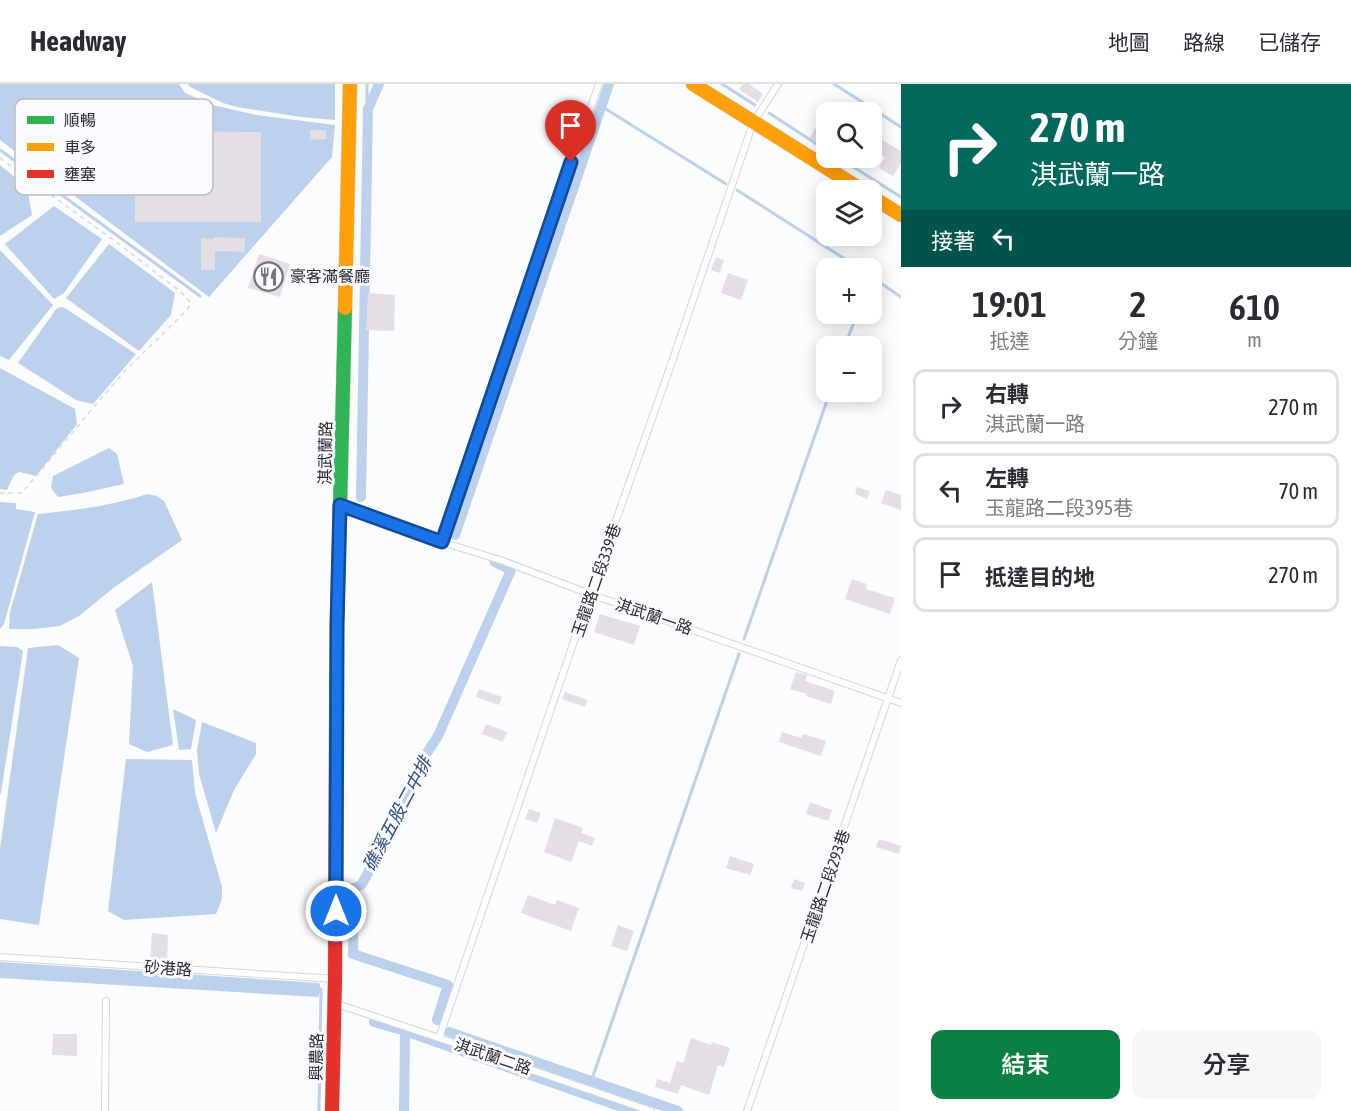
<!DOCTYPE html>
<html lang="zh-TW">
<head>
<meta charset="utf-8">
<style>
	body { margin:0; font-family:"Asap Condensed","Noto Sans TC",sans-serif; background:#f7f7f7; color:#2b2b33; height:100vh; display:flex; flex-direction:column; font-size:22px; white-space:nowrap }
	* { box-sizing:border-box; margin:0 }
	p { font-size:20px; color:#7c7c81 }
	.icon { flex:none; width:33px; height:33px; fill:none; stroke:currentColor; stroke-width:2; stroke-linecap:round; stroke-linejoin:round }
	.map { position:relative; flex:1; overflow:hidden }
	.drawer { display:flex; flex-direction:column; background:#fff; width:450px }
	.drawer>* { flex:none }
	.banner { background:#00695c; color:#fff; overflow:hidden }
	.controls { position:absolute; left:816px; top:18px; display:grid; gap:12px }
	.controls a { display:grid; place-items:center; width:66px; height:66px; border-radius:12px; background:#fff; box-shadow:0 3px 15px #0003; font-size:30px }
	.pin { position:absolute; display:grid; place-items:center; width:51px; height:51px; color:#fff; margin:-62px -26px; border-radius:50% 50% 50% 0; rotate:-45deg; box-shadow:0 0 6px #0007 }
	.pin .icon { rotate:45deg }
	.me { position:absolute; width:66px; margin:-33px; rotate:0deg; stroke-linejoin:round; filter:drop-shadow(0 0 4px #0008) }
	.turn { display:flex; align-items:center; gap:21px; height:126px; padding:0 30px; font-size:27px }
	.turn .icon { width:78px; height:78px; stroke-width:2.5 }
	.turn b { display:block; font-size:42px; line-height:51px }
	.then { display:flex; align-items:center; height:57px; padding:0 30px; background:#0003; gap:12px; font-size:22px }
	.eta { display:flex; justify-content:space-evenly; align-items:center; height:102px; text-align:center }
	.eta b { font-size:36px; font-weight:600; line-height:42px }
	.primary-button { display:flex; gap:12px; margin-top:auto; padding:12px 30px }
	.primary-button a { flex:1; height:69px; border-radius:12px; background:#0b8043; color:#fff; font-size:24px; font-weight:600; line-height:69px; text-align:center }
	.primary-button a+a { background:#f7f7f7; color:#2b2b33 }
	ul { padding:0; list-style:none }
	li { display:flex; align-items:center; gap:18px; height:75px; margin:0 12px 9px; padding:0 18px; border:3px solid #e1e1e2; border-radius:12px }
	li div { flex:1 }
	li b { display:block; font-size:22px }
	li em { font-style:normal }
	header { display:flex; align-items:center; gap:36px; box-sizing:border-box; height:84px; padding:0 30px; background:#fff; border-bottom:2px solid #e1e1e2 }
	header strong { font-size:28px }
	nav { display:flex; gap:33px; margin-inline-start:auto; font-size:21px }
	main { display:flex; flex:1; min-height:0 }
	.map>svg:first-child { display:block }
</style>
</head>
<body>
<header>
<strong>Headway</strong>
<nav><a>地圖</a><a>路線</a><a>已儲存</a></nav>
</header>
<main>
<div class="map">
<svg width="901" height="1027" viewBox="0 0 901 1027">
	<rect width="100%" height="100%" fill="#fbfcfe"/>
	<g fill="#bdd1ed">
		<polygon points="0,0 179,0 185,9 213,21 256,31 335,41 332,73 209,213 0,56"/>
		<polygon points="188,0 335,0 335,36 301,33 237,23 223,19 190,3"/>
		<polygon points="0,81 27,103 32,131 0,152"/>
		<polygon points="54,122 102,155 64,209 54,215 5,160"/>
		<polygon points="109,160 175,209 171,231 139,267 66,214"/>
		<polygon points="0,166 53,221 9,276 0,272"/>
		<polygon points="63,223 136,270 93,320 76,316 18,279 57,224"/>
		<polygon points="0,284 75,325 77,340 36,392 19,388 14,391 7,406 0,405"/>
		<polygon points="109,364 117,370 124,400 83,409 58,413 51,404 53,392"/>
		<path d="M147,410L157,412L164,417L182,456L112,505L79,532L60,542L33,545H9L10,528L38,430C75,426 112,422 147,410Z"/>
		<polygon points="0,418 16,419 16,425 35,428 4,540 0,545"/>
		<polygon points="152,498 173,661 147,668 129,660 133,582 115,526"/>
		<polygon points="58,561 79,574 39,841 0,835 0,765 28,564"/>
		<polygon points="0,562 17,563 23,567 1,709 0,710"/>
		<polygon points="173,625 196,636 191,665 179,666"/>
		<polygon points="202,638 256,659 256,670 234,706 216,749 199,690 197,666"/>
		<polygon points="126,675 192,676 195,709 222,803 222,815 216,830 124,836 108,827"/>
		<polygon points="0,878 319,899 321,905 318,913 0,894"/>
	</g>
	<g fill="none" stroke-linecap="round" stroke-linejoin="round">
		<g stroke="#bdd1ed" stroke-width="3">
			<polyline points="367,0 367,15 368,25"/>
			<polyline points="722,0 755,21"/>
			<polyline points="834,0 901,43"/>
			<polyline points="601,22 726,100"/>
			<polyline points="769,29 826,66"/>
			<polyline points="0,66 200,212"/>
			<polyline points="839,74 901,113"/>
			<polyline points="737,106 859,184"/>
			<polyline points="872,193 901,213"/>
			<polyline points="845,262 857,230"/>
			<polyline points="744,555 830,308"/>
			<polyline points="591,998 739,570"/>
			<polyline points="586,1011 586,1010"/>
			<polyline points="319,1027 321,905"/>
		</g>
		<g stroke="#bdd1ed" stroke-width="10">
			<polyline points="361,413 368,25 379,0"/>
			<polyline points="455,451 609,0"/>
			<polyline points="437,936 448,901 353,870 354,804 361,801 366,793 423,675 438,652 511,486 495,478"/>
			<polyline points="374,938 405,947 404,1027"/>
			<polyline points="405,947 633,1027"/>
			<polyline points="449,948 678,1027"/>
		</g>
	</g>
	<g fill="#e4dee5">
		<polygon points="743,0 749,0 763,10 758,18 739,5"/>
		<polygon points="826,25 826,63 810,54"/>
		<polygon points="310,46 326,46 326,55 310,56"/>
		<polygon points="135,47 261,48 261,138 135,138"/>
		<polygon points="872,50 901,67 901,78 893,92 879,84 885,73 872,65"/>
		<polygon points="214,153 245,154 245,168 215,167 215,186 201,186 201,154 214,155"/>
		<polygon points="259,170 290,180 280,213 248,204"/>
		<polygon points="716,173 724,176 720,189 711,186"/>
		<polygon points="728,189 748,196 741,216 721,209"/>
		<polygon points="368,209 395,211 394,247 366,246"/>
		<polygon points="857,403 870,407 867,415 855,410"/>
		<polygon points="886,406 901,411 901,426 881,419"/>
		<polygon points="852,495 867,500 866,505 895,514 890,530 845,515"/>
		<polygon points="600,530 640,542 634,561 594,548"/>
		<polygon points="796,588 807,591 805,597 835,607 831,620 806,612 807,610 790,605"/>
		<polygon points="479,605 502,613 499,621 476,613"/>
		<polygon points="565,608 588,616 585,623 562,615"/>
		<polygon points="486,640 507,648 503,658 482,650"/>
		<polygon points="782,648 801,654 803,650 826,657 821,672 779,658"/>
		<polygon points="810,718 832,726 828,737 806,730"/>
		<polygon points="529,725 541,729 537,739 525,735"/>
		<polygon points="555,734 583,744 581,749 595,754 592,762 579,757 571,778 544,768"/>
		<polygon points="879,755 901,762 899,770 876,763"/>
		<polygon points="730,772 754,780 750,791 726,784"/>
		<polygon points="794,795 805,799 802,807 791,804"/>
		<polygon points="528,811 555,821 557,816 579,824 571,847 521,829"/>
		<polygon points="618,841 634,847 627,867 611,862"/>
		<polygon points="152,849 168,851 167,877 150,876"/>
		<polygon points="53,950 77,950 77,972 52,971"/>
		<polygon points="691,954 711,961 712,958 730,964 724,983 718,981 709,1011 681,1001 678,1010 655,1003 657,995 670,999 677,977 683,979"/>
	</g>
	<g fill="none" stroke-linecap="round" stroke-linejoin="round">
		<defs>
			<g id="lane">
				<polyline points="341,421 426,453 503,477 590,510 901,619"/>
				<polyline points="442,458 551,137 599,0"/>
				<polyline points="0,873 335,895"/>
				<polyline points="337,920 439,954 651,1027"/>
				<polyline points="439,954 590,510 673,275 753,39 778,0"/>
				<polyline points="105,1027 106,917"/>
				<polyline points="747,1027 901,576"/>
			</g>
			<polyline id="fast" points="336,659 337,541 345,224"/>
			<g id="slow">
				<polyline points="693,0 862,106"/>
				<polyline points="872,113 901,131"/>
				<polyline points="345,224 350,0"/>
			</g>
			<polyline id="jam" points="332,1027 335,895 336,659"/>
		</defs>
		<use href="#lane" stroke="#d6d6d9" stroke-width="8"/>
		<use href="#fast" stroke="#d6d6d9" stroke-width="15"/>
		<use href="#slow" stroke="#d6d6d9" stroke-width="15"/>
		<use href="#jam" stroke="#d6d6d9" stroke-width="15"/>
		<polyline stroke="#d9d9da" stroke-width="1.5" stroke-dasharray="4.5 4.5" stroke-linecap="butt" points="0,74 119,160 181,208 191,219 187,226 125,287 92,325 22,409 0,409"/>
		<use href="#lane" stroke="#feffff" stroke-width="6"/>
		<use href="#fast" stroke="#30b455" stroke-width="14"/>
		<use href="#slow" stroke="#ff9f0a" stroke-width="14"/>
		<use href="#jam" stroke="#e5322d" stroke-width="14"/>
	</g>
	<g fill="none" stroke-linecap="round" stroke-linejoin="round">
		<defs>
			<polyline id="route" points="336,827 337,541 340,421 442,458 571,78"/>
		</defs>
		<use href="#route" stroke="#114b97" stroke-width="15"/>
		<use href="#route" stroke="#1a73e8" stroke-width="10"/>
	</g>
	<defs>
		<symbol id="restaurant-ring" viewBox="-11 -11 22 22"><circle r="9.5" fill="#fafbff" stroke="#737477" stroke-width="1.5"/><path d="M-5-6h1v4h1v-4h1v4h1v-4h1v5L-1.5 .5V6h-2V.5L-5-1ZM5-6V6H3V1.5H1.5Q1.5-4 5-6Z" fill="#737477"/></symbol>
	</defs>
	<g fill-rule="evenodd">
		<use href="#restaurant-ring" x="252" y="176" width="33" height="33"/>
	</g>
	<g text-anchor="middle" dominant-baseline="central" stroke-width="6" stroke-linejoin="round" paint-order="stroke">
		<g font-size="16" fill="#2a2b2e" stroke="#fafbff" text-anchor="start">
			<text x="290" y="192">豪客滿餐廳</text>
		</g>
		<g font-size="16" fill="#2a2b2e" stroke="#fafbff">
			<text transform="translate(325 369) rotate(-89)">淇武蘭路</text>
			<text transform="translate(596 496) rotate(-71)">玉龍路二段339巷</text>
			<text transform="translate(654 532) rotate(19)">淇武蘭一路</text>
			<text transform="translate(825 802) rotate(-71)">玉龍路二段293巷</text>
			<text transform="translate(168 884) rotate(4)">砂港路</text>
			<text transform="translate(493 972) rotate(19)">淇武蘭二路</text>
			<text transform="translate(316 973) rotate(-89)">興農路</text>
		</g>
		<g font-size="18" font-style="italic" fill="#2c4e81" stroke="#fafbff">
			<text transform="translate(397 730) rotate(-62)">礁溪五股二中排</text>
		</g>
	</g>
	<rect x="15" y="15" width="198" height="96" rx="9" fill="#fafbff" stroke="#bcbdc0" stroke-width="1.5"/>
	<rect x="27" y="32" width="27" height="8" fill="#30b455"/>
	<rect x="27" y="59" width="27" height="8" fill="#ff9f0a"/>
	<rect x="27" y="86" width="27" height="8" fill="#e5322d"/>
	<g font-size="16" fill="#2a2b2e">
		<text x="64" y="42">順暢</text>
		<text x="64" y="69">車多</text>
		<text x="64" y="96">壅塞</text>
	</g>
</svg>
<div class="controls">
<a><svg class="icon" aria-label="search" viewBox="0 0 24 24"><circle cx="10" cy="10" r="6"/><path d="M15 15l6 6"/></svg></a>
<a><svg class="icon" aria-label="layers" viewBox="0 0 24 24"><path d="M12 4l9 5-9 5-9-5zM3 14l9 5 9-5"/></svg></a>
<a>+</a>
<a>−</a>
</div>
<div class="pin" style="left:571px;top:78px;background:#d93025"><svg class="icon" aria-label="arrive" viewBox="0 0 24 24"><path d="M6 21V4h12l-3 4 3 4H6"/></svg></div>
<svg class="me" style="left:336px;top:827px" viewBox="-20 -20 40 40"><circle r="17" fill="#1a73e8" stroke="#fff" stroke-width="3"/><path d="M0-11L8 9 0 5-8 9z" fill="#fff"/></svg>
</div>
<section class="drawer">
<div class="banner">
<div class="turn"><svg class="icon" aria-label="right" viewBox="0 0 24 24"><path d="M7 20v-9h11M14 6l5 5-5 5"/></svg><div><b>270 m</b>淇武蘭一路</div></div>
<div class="then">接著<svg class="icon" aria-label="left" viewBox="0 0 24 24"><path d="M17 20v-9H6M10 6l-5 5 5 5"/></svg></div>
</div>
<div class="eta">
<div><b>19:01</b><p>抵達</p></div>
<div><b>2</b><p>分鐘</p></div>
<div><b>610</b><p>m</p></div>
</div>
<ul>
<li><svg class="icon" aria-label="right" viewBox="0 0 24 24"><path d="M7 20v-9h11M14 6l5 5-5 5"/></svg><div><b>右轉</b><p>淇武蘭一路</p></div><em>270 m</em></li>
<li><svg class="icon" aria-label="left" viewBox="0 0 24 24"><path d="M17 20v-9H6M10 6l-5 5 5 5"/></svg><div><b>左轉</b><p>玉龍路二段395巷</p></div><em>70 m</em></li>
<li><svg class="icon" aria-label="arrive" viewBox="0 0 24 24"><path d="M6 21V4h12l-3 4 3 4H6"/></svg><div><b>抵達目的地</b></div><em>270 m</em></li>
</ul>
<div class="primary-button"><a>結束</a><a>分享</a></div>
</section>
</main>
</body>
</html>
